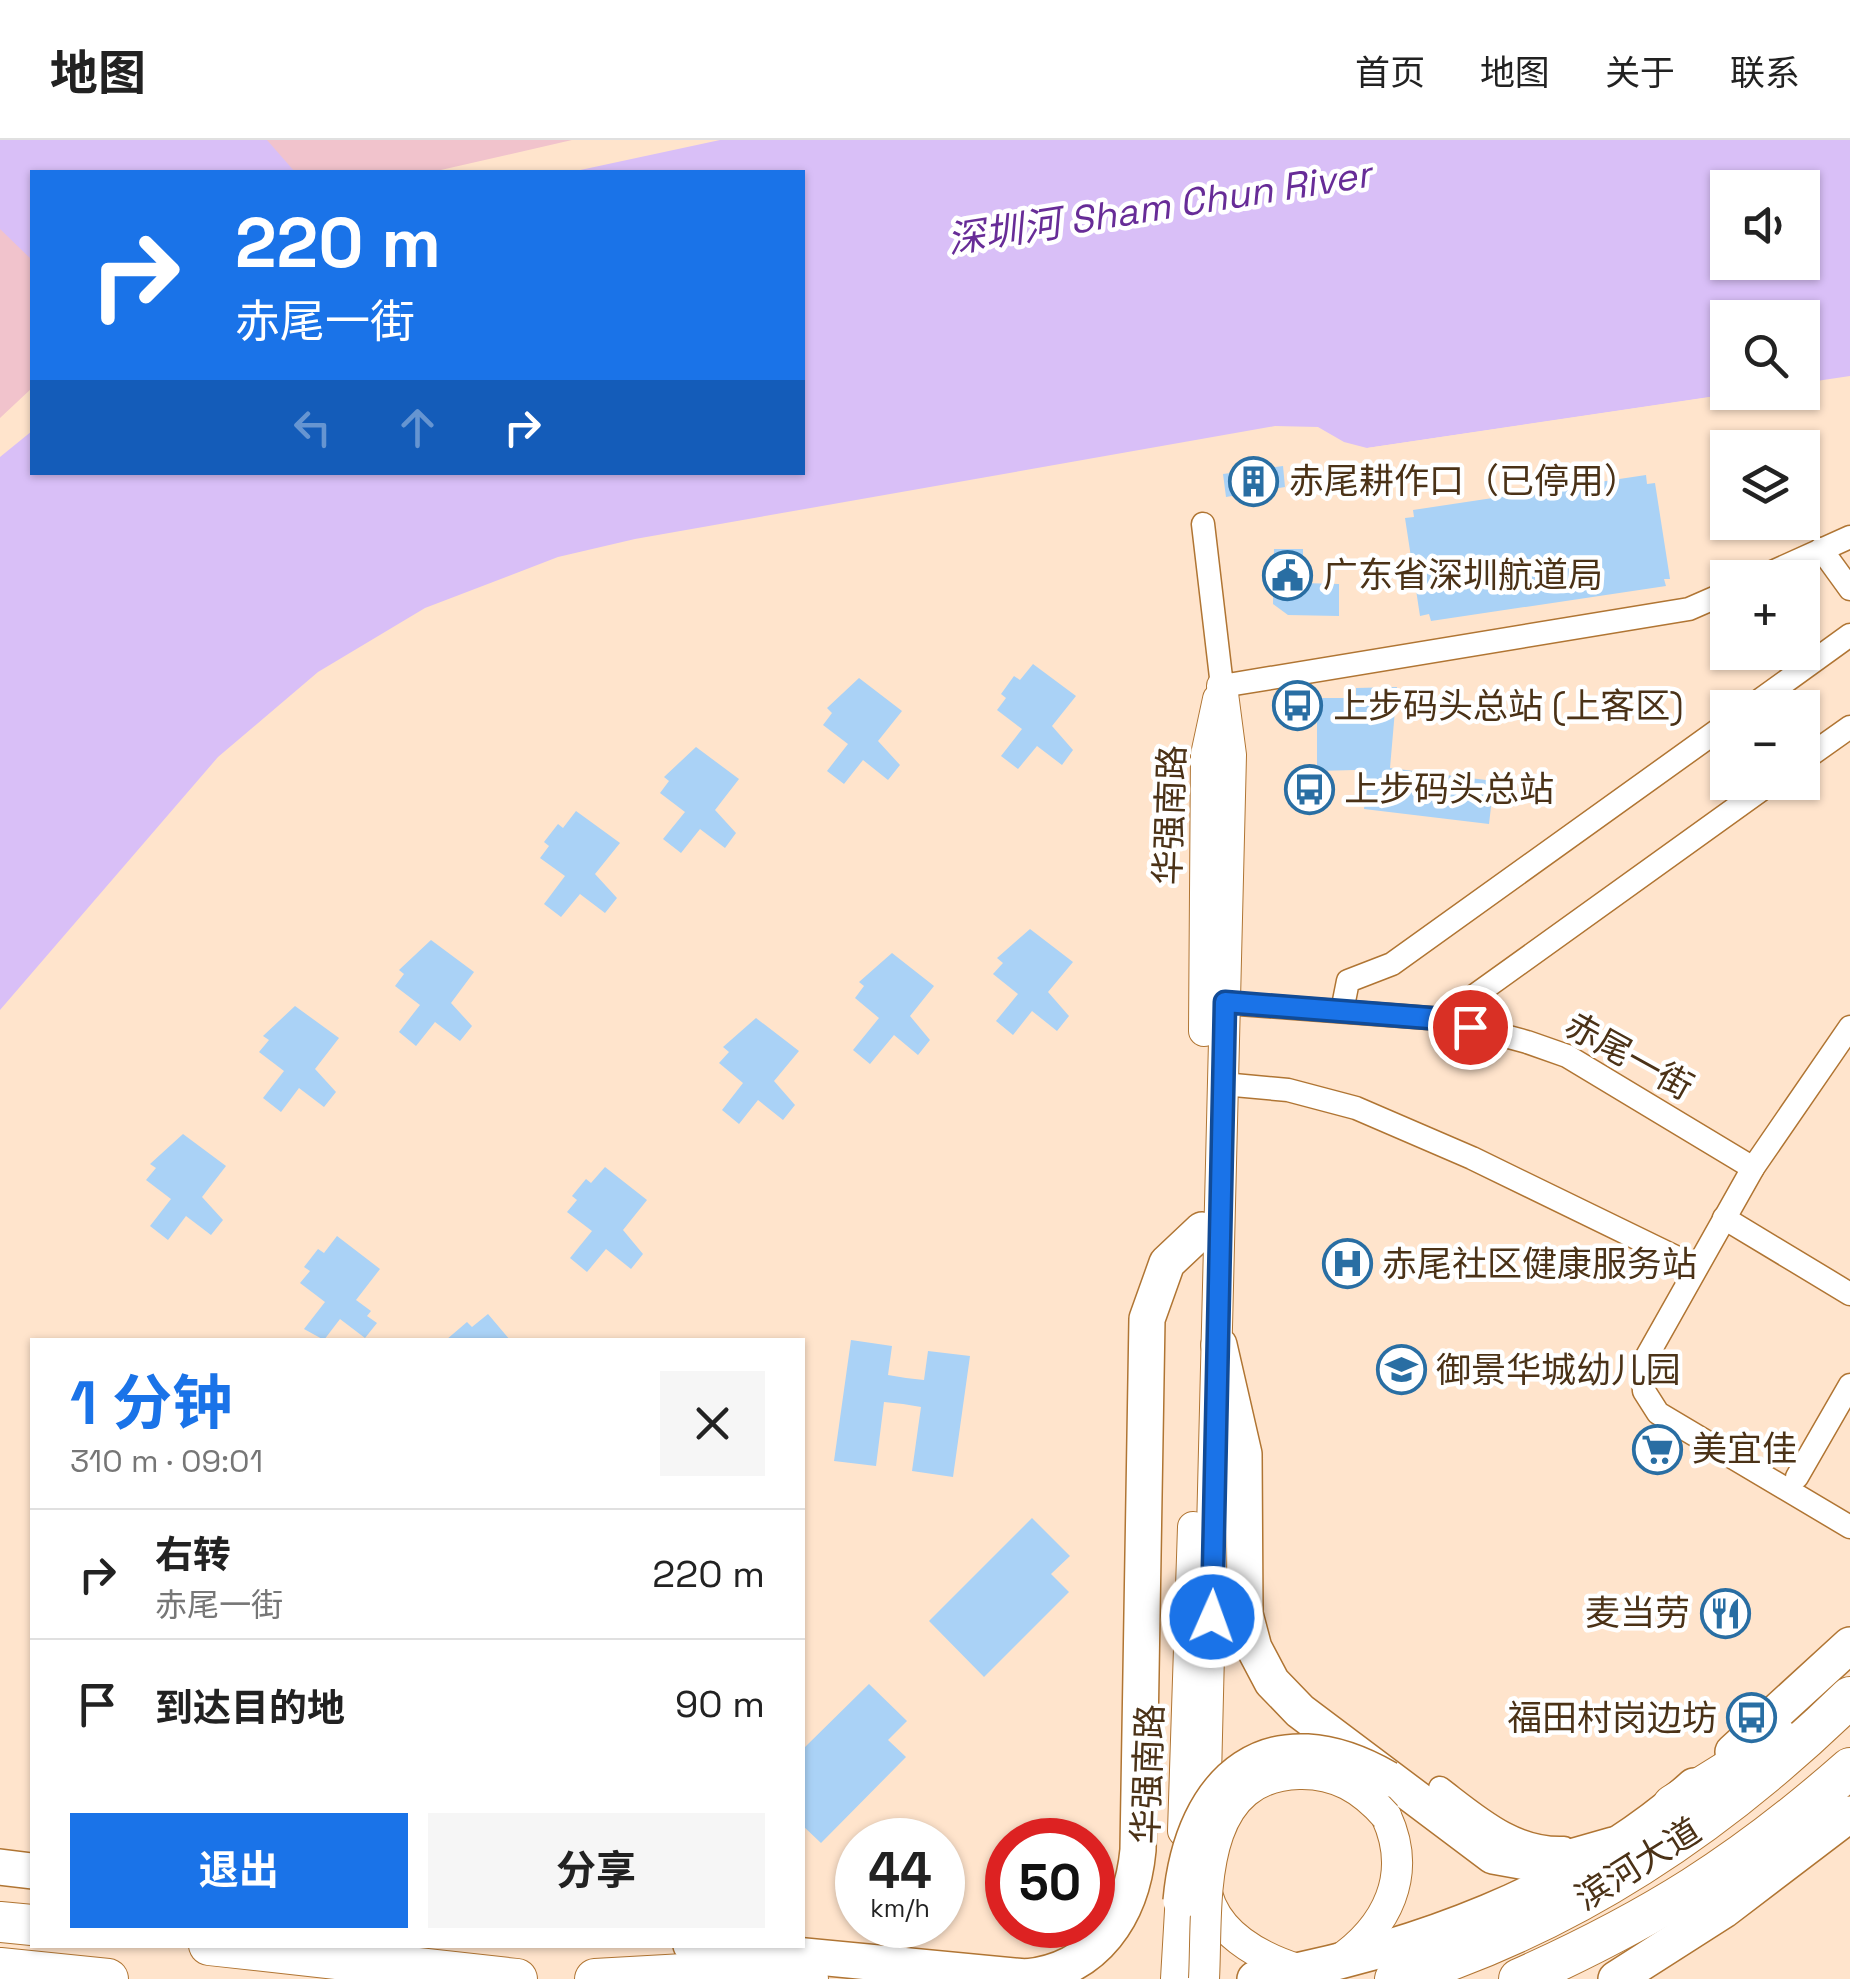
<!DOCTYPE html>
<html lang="zh">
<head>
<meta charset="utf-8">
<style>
	body { margin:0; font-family:"Space Grotesk","Noto Sans SC",sans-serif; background:#f6f6f6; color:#222; height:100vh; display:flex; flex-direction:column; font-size:38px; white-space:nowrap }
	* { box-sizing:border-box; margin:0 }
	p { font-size:32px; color:#767676 }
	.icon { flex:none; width:55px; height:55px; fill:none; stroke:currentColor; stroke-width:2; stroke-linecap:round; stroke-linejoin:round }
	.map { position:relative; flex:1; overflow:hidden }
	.sheet { position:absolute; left:30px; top:1198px; width:775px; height:610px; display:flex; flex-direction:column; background:#fff; border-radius:0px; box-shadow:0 2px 8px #0004 }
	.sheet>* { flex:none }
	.top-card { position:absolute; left:30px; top:30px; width:775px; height:305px; border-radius:0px; box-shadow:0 2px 8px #0004; background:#1a73e8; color:#fff; overflow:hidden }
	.tools { position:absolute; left:1710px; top:30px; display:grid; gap:20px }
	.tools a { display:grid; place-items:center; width:110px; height:110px; border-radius:0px; background:#fff; box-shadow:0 2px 8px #0004; font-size:50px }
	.speed { position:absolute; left:835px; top:1678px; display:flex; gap:20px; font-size:50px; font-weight:700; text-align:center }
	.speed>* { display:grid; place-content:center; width:130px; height:130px; border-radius:50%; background:#fff; box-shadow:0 2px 8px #0004; line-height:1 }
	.speed small { font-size:25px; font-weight:400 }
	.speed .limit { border:15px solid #d22; background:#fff; color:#111 }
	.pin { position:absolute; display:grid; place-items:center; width:85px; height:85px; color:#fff; margin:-42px; border:5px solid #fff; border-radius:50%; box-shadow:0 2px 10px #0007 }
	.me { position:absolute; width:110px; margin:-55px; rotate:2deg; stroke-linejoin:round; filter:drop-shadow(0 0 8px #0008) }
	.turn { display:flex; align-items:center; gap:35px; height:210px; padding:0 40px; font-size:45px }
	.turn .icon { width:130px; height:130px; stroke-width:2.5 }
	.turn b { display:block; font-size:70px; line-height:85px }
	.lanes { display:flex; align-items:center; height:95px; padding:0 40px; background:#0003; justify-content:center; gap:50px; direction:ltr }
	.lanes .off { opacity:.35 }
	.round { display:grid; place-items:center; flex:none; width:105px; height:105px; border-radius:0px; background:#f6f6f6 }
	.headline { display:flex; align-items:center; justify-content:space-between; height:170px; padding:0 40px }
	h1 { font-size:60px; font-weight:700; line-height:75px; color:#1a73e8 }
	.primary-button { display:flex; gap:20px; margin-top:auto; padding:20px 40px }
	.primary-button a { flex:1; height:115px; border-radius:0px; background:#1a73e8; color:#fff; font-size:40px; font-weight:700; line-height:115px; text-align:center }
	.primary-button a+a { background:#f6f6f6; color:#222 }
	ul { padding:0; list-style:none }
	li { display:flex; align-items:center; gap:30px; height:130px; padding:0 40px; border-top:2px solid #e0e0e0 }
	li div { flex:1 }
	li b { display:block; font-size:38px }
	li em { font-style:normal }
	header { display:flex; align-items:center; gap:60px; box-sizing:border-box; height:140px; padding:0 50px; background:#fff; border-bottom:2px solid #e0e0e0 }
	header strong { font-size:48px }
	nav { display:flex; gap:55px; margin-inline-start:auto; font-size:35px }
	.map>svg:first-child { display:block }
</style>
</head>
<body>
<header>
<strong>地图</strong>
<nav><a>首页</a><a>地图</a><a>关于</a><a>联系</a></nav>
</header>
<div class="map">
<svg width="1850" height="1839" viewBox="0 0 1850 1839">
	<rect width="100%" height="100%" fill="#ffe4cc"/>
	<polygon fill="#f1c3cc" points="0,0 572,0 432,32 32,32 32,248 0,278"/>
	<g fill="#d9bff7" fill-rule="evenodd">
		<polygon points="0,0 267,0 295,32 32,32 32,120 0,89"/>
		<path d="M720,0H1850V236L1803,243L1802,178H1728V252L1738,253L1367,308L1344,302L1318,287L1275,286L635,399L558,417L425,468L318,532L218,617L0,870V317L32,291V332H802V32H571ZM1728,48H1802V122H1728Z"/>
	</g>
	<polygon fill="#ffe4cc" points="1743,252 1739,257 1368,313 1367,308"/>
	<g fill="#aad2f6">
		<polygon points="1283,326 1285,347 1226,357 1223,334"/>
		<polygon points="1646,335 1647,344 1655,343 1670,439 1664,439 1666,446 1431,481 1429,474 1420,476 1405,378 1414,377 1413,370"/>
		<polygon points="1274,409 1303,409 1303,443 1339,444 1339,476 1288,475 1273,464"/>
		<polygon points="1033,524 1076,556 1052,586 1073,610 1062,625 1037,606 1018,629 1001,616 1022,589 997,570 1006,558 1001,554 1014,536 1020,540"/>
		<polygon points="859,538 902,571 878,601 900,625 888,640 863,620 844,644 827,631 848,604 823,585 832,573 827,568"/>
		<polygon points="1397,547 1390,628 1494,641 1489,684 1364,669 1367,646 1355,644 1355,630 1317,631 1317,558 1356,558 1356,548"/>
		<polygon points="696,607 739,639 715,670 736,693 725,708 700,689 681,713 663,699 685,672 660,653 669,641 664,637"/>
		<polygon points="576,671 620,703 595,734 617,758 605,773 580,754 561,777 544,764 565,736 540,718 549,706 544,702 558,684 563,688"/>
		<polygon points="1030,789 1073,822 1048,852 1069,876 1057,891 1032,871 1013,895 996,881 1018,854 993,834 1003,823 997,818"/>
		<polygon points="431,800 474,832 451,863 472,886 460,901 435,882 416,906 399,892 420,865 395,846 404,834 399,830"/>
		<polygon points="892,813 934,846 910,876 930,900 918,915 894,895 870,924 853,910 879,878 855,858 864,846 859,842"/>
		<polygon points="295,866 339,898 315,929 336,952 324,967 299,948 281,972 263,958 284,931 259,912 269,900 263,896"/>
		<polygon points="756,878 799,911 774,941 795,965 783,980 758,960 739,984 722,970 743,943 719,923 729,912 723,907"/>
		<polygon points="183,994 226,1026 202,1057 223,1080 211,1095 186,1076 168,1100 150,1086 171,1059 146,1040 156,1028 150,1024"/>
		<polygon points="605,1027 647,1060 623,1090 643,1114 631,1129 606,1109 587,1132 570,1118 592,1091 567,1072 577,1060 572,1056 586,1039 591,1043"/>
		<polygon points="337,1096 380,1129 356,1160 371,1171 367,1176 377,1183 365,1198 340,1179 324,1200 304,1189 325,1162 300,1143 310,1131 304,1127 318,1109 324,1113"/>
		<polygon points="488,1174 510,1200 446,1200 467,1182 472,1187"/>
		<polygon points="851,1200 892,1206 888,1235 906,1238 924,1240 928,1211 970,1216 953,1337 912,1331 921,1267 903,1264 884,1262 876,1326 834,1321"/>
		<polygon points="1032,1378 1070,1416 1051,1434 1069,1452 984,1537 929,1481"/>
		<polygon points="869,1544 907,1581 888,1600 906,1617 821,1703 802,1685 802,1610"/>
	</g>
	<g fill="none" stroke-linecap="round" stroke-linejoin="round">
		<defs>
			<g id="street">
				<polyline points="1203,384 1222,546 1689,469 1728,452"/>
				<polyline points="1821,409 1850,449"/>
				<polyline points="1759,438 1850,397"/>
				<polyline points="1749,568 1850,495"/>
				<polyline points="1802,621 1850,587"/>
				<polyline points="1225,863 1442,879 1527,902 1567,916 1753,1028"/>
				<polyline points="1342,871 1348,841 1392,824 1728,583"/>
				<polyline points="1442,879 1772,642"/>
				<polyline points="1850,887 1753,1028 1642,1225 1644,1251 1658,1273 1850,1387"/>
				<polyline points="1223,944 1288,950 1356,968 1472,1018 1696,1127"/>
				<polyline points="1724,1078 1850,1154"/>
				<polyline points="1797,1337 1850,1245"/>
				<path d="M1440,1648C1478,1677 1514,1710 1564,1708"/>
			</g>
			<g id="secondary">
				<polyline points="1204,891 1206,615 1218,559"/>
				<polyline points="1205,1677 1231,615 1222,546"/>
				<polyline points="1183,1691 1193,1387"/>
				<path d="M1205,1743C1211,1792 1259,1817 1300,1830"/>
				<path d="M1336,1822C1388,1787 1413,1734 1386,1676"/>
				<polyline points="1176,1839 1182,1737"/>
			</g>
			<g id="primary">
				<polyline points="1219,1205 1244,1314 1245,1474 1254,1508 1272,1542 1300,1571 1493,1716 1543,1725 1613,1705"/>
				<polyline points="1733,1612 1850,1505"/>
				<polyline points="0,1727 32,1731"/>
				<path d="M691,1805L1026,1837C1096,1830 1132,1775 1138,1710L1147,1179L1167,1123L1202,1090"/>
				<path d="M1255,1839C1409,1812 1576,1752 1694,1646"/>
				<polyline points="1616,1839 1724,1770 1850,1674"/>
			</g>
			<g id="highway">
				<polyline points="1673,1665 1779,1599"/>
				<polyline points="0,1782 32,1785"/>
				<polyline points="209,1805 517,1839"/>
				<polyline points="0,1828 108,1839"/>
				<polyline points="595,1839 702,1833 808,1839"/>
				<path d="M1395,1839C1571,1785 1719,1685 1850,1557"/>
				<path d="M1519,1839C1651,1780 1741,1724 1850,1628"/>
			</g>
		</defs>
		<use href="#street" stroke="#b07533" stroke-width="25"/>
		<use href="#secondary" stroke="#b07533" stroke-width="32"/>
		<use href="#primary" stroke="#b07533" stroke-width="38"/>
		<use href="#highway" stroke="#b07533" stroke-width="42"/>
		<use href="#street" stroke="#fff" stroke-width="22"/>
		<use href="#secondary" stroke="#fff" stroke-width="30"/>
		<use href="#primary" stroke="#fff" stroke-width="35"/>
		<use href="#highway" stroke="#fff" stroke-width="40"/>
		<defs>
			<path id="secondary-bridge" d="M1204,1839C1208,1766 1194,1637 1299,1634C1336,1633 1362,1649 1386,1676"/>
			<path id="primary-bridge" d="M1181,1761C1192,1638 1270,1571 1388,1639"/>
		</defs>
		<use href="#secondary-bridge" stroke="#b07533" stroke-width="32" stroke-linecap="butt"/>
		<use href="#primary-bridge" stroke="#b07533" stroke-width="38" stroke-linecap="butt"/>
		<use href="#secondary-bridge" stroke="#fff" stroke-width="30"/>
		<use href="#primary-bridge" stroke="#fff" stroke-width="35"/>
	</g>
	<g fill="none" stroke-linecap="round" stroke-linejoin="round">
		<defs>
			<polyline id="route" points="1212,1477 1225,862 1442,879 1470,887"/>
		</defs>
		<use href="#route" stroke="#114b97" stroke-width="25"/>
		<use href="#route" stroke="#1a73e8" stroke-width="18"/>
	</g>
	<defs>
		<symbol id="building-ring" viewBox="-11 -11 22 22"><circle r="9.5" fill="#fff" stroke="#296ea3" stroke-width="1.5"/><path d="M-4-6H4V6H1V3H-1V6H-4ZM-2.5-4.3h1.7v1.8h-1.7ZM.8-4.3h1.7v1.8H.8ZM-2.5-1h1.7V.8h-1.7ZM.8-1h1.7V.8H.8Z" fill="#296ea3"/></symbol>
		<symbol id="civic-ring" viewBox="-11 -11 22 22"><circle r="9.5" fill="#fff" stroke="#296ea3" stroke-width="1.5"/><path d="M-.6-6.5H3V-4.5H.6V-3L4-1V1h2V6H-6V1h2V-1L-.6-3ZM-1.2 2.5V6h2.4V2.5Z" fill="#296ea3"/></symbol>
		<symbol id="bus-ring" viewBox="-11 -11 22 22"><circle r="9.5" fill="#fff" stroke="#296ea3" stroke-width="1.5"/><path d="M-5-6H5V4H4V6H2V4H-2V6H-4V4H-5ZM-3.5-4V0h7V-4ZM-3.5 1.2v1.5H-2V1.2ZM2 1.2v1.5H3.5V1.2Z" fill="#296ea3"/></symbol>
		<symbol id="hospital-ring" viewBox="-11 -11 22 22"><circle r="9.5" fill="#fff" stroke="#296ea3" stroke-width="1.5"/><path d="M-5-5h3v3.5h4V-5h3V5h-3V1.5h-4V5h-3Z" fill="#296ea3"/></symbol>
		<symbol id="school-ring" viewBox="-11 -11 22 22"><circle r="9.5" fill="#fff" stroke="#296ea3" stroke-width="1.5"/><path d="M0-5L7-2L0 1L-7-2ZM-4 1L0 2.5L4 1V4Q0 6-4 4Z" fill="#296ea3"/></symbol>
		<symbol id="supermarket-ring" viewBox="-11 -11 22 22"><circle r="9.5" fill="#fff" stroke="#296ea3" stroke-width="1.5"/><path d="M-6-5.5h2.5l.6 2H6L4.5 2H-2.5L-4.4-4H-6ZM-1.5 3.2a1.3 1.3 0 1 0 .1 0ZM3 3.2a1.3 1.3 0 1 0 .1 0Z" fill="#296ea3"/></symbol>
		<symbol id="restaurant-ring" viewBox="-11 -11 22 22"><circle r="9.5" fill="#fff" stroke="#296ea3" stroke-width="1.5"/><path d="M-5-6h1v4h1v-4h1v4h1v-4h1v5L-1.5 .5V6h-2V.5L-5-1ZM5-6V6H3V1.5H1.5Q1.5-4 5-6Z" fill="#296ea3"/></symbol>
	</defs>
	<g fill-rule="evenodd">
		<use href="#building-ring" x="1226" y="314" width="55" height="55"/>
		<use href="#civic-ring" x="1260" y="408" width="55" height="55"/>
		<use href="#bus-ring" x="1270" y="538" width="55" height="55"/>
		<use href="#bus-ring" x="1282" y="622" width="55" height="55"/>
		<use href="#hospital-ring" x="1320" y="1096" width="55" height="55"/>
		<use href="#school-ring" x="1374" y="1202" width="55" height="55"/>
		<use href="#supermarket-ring" x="1630" y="1282" width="55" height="55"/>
		<use href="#restaurant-ring" x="1698" y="1446" width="55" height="55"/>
		<use href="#bus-ring" x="1724" y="1550" width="55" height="55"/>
	</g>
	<g text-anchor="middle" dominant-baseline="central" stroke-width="9" stroke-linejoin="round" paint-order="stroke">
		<g font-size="35" fill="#4b3217" stroke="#fff" text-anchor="start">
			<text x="1289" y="341">赤尾耕作口（已停用）</text>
			<text x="1323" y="435">广东省深圳航道局</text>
			<text x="1333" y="566">上步码头总站 (上客区)</text>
			<text x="1344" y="649">上步码头总站</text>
			<text x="1382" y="1124">赤尾社区健康服务站</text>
			<text x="1436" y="1230">御景华城幼儿园</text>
			<text x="1692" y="1309">美宜佳</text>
			<text x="1690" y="1473" text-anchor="end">麦当劳</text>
			<text x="1717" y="1578" text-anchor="end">福田村岗边坊</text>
		</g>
		<g font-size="35" fill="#4b3217" stroke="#fff">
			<text transform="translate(1170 675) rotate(-88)">华强南路</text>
			<text transform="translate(1629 916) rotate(29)">赤尾一街</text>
			<text transform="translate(1148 1634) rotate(-88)">华强南路</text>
			<text transform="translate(1638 1724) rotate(-32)">滨河大道</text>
		</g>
		<g font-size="38" font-style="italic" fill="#672c97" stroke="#fff">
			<text transform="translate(1159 67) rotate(-9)">深圳河 Sham Chun River</text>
		</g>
	</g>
</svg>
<div class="tools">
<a><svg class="icon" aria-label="sound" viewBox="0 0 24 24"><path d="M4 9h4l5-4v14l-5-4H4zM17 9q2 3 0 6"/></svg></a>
<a><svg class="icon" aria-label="search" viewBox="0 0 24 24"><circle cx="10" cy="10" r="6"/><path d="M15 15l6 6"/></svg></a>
<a><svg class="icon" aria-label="layers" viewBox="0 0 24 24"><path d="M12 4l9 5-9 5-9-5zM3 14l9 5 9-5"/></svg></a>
<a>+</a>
<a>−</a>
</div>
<div class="speed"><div>44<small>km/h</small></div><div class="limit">50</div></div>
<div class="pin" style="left:1470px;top:887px;background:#d93025"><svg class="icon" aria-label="arrive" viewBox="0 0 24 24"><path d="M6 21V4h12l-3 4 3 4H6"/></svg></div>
<svg class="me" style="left:1212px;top:1477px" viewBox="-20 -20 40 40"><circle r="17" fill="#1a73e8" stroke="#fff" stroke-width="3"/><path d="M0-11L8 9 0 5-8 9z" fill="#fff"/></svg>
<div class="top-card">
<div class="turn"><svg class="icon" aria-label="right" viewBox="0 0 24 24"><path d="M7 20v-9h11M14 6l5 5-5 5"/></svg><div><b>220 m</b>赤尾一街</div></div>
<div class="lanes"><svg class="icon off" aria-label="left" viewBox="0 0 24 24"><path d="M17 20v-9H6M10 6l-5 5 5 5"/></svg><svg class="icon off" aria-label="ahead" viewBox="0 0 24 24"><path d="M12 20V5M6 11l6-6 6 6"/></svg><svg class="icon" aria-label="right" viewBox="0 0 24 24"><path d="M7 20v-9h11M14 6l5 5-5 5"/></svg></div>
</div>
<section class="sheet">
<div class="headline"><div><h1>1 分钟</h1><p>310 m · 09:01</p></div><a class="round"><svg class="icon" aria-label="close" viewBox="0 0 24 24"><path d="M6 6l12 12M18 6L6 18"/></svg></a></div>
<ul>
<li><svg class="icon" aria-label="right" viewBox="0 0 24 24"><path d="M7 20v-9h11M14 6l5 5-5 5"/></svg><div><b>右转</b><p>赤尾一街</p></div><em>220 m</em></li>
<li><svg class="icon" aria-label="arrive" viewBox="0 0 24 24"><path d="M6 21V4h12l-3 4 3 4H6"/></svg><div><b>到达目的地</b></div><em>90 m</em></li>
</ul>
<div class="primary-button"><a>退出</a><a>分享</a></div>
</section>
</div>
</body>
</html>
